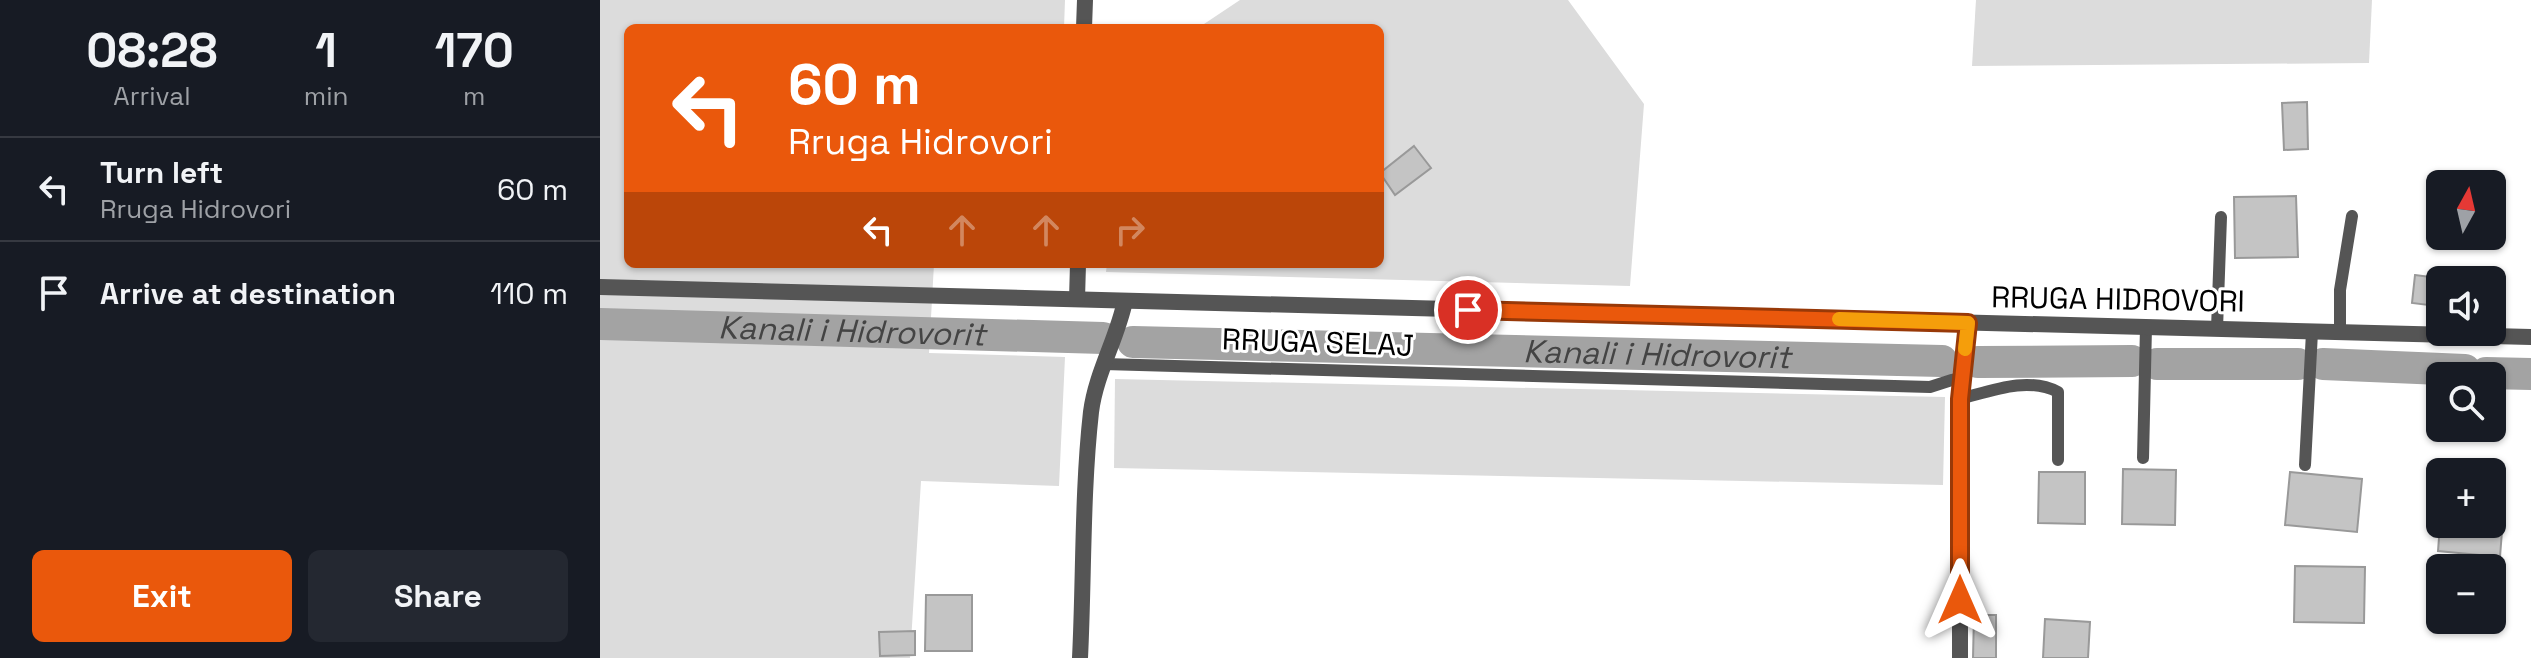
<!DOCTYPE html>
<html lang="en">
<head>
<meta charset="utf-8">
<style>
	body { margin:0; font-family:"Space Grotesk",sans-serif; background:#242831; color:#f1f3f6; height:100vh; display:flex; flex-direction:column; font-size:30px; white-space:nowrap }
	* { box-sizing:border-box; margin:0 }
	p { font-size:26px; color:#9ea1a6 }
	.icon { flex:none; width:44px; height:44px; fill:none; stroke:currentColor; stroke-width:2; stroke-linecap:round; stroke-linejoin:round }
	.map { position:relative; flex:1; overflow:hidden }
	.side { display:flex; flex-direction:column; background:#171b24; width:600px }
	.side>* { flex:none }
	.banner { position:absolute; left:24px; top:24px; width:760px; height:244px; border-radius:12px; box-shadow:0 2px 6px #0004; background:#ea580c; color:#fff; overflow:hidden }
	.needle { width:52px; rotate:8deg }
	.fabs { position:absolute; left:1826px; top:170px; display:grid; gap:16px }
	.fabs a { display:grid; place-items:center; width:80px; height:80px; border-radius:12px; background:#171b24; box-shadow:0 2px 6px #0004; font-size:40px }
	.pin { position:absolute; display:grid; place-items:center; width:68px; height:68px; color:#fff; margin:-34px; border:4px solid #fff; border-radius:50%; box-shadow:0 2px 8px #0007 }
	.me { position:absolute; width:88px; margin:-44px; rotate:0deg; stroke-linejoin:round; filter:drop-shadow(0 0 6px #0008) }
	.turn { display:flex; align-items:center; gap:28px; height:168px; padding:0 32px; font-size:36px }
	.turn .icon { width:104px; height:104px; stroke-width:2.5 }
	.turn b { display:block; font-size:56px; line-height:68px }
	.lanes { display:flex; align-items:center; height:76px; padding:0 32px; background:#0003; justify-content:center; gap:40px; direction:ltr }
	.lanes .off { opacity:.35 }
	.eta { display:flex; justify-content:space-evenly; align-items:center; height:136px; text-align:center }
	.eta b { font-size:48px; font-weight:600; line-height:56px }
	.button { display:flex; gap:16px; margin-top:auto; padding:16px 32px }
	.button a { flex:1; height:92px; border-radius:12px; background:#ea580c; color:#fff; font-size:32px; font-weight:600; line-height:92px; text-align:center }
	.button a+a { background:#242831; color:#f1f3f6 }
	ul { padding:0; list-style:none }
	li { display:flex; align-items:center; gap:24px; height:104px; padding:0 32px; border-top:2px solid #363941 }
	li div { flex:1 }
	li b { display:block; font-size:30px }
	li em { font-style:normal }
	main { display:flex; flex:1; min-height:0 }
	.map>svg:first-child { display:block }
</style>
</head>
<body>
<main>
<section class="side">
<div class="eta">
<div><b>08:28</b><p>Arrival</p></div>
<div><b>1</b><p>min</p></div>
<div><b>170</b><p>m</p></div>
</div>
<ul>
<li><svg class="icon" aria-label="left" viewBox="0 0 24 24"><path d="M17 20v-9H6M10 6l-5 5 5 5"/></svg><div><b>Turn left</b><p>Rruga Hidrovori</p></div><em>60 m</em></li>
<li><svg class="icon" aria-label="arrive" viewBox="0 0 24 24"><path d="M6 21V4h12l-3 4 3 4H6"/></svg><div><b>Arrive at destination</b></div><em>110 m</em></li>
</ul>
<div class="button"><a>Exit</a><a>Share</a></div>
</section>
<div class="map">
<svg width="1931" height="658" viewBox="0 0 1931 658">
	<rect width="100%" height="100%" fill="#fff"/>
	<g fill="#dcdcdc">
		<polygon points="0,0 465,0 464,28 28,28 28,264 334,264 329,353 465,357 459,486 321,481 310,658 0,658"/>
		<polygon points="640,0 968,0 1044,104 1030,286 506,272 507,264 780,264 780,28 598,28"/>
		<polygon points="1376,0 1772,0 1769,63 1372,66"/>
		<polygon points="515,379 1345,397 1343,485 514,468"/>
	</g>
	<g fill="none" stroke-linecap="round" stroke-linejoin="round">
		<g stroke="#a3a3a3" stroke-width="32">
			<path id="s1" d="M0,324L503,338"/>
			<path id="s2" d="M533,342L1342,361"/>
			<polyline points="1378,362 1532,361"/>
			<polyline points="1557,364 1698,364"/>
			<polyline points="1723,364 1865,370"/>
			<polyline points="1886,373 1931,374"/>
		</g>
	</g>
	<g fill="#c4c4c4" stroke="#999" stroke-width="2">
		<polygon points="1707,102 1708,149 1684,150 1682,103"/>
		<polygon points="814,146 831,168 795,195 780,173"/>
		<polygon points="1696,196 1698,257 1635,258 1634,197"/>
		<polygon points="1832,196 1840,197 1840,234 1829,233"/>
		<polygon points="1815,275 1839,278 1836,306 1812,303"/>
		<polygon points="1523,469 1576,470 1575,525 1522,524"/>
		<polygon points="1439,472 1485,472 1485,524 1438,523"/>
		<polygon points="1690,472 1762,479 1757,532 1685,525"/>
		<polygon points="1892,491 1905,492 1900,557 1838,551 1840,524 1892,524"/>
		<polygon points="1695,566 1765,567 1764,623 1694,622"/>
		<polygon points="326,595 372,595 372,651 325,651"/>
		<polygon points="1374,615 1396,615 1396,658 1373,658"/>
		<polygon points="1445,619 1490,622 1488,658 1443,658"/>
		<polygon points="315,631 315,655 280,656 279,632"/>
	</g>
	<g fill="none" stroke-linecap="round" stroke-linejoin="round">
		<g stroke="#555" stroke-width="12">
			<polyline points="1617,329 1621,217"/>
			<polyline points="1740,332 1740,290 1752,216"/>
			<polyline points="504,364 1330,387 1361,377"/>
			<path d="M1360,399C1391,391 1427,376 1458,392V460"/>
			<polyline points="1543,458 1546,327"/>
			<polyline points="1705,465 1712,332"/>
		</g>
		<g stroke="#555" stroke-width="16">
			<polyline points="484,28 485,0"/>
			<polyline points="0,287 1931,337"/>
			<polyline points="477,299 478,264"/>
			<path d="M480,658C484,577 482,493 491,412C496,373 517,339 525,301"/>
			<polyline points="1360,658 1360,399 1368,323"/>
		</g>
	</g>
	<g fill="none" stroke-linecap="round" stroke-linejoin="round">
		<defs>
			<polyline id="route" points="868,310 1368,323 1360,399 1360,600"/>
		</defs>
		<use href="#route" stroke="#983908" stroke-width="20"/>
		<use href="#route" stroke="#ea580c" stroke-width="14"/>
		<polyline stroke="#f59e0b" stroke-width="14" points="1239,319 1368,323 1365,349"/>
	</g>
	<g text-anchor="middle" dominant-baseline="central" stroke-width="6" stroke-linejoin="round" paint-order="stroke">
		<g font-size="30" fill="#000" stroke="#fff">
			<text transform="translate(1518 299) rotate(1)">RRUGA HIDROVORI</text>
			<text transform="translate(718 342) rotate(2)">RRUGA SELAJ</text>
		</g>
		<g font-size="32" font-style="italic" fill="#444" stroke="#fff">
			<text stroke="none"><textPath href="#s1" startOffset="252">Kanali i Hidrovorit</textPath></text>
			<text stroke="none"><textPath href="#s2" startOffset="524">Kanali i Hidrovorit</textPath></text>
		</g>
	</g>
</svg>
<div class="fabs">
<a><svg class="needle" viewBox="-14 -14 28 28"><path d="M0-13l5 13h-10z" fill="#e53935"/><path d="M0 13l5-13h-10z" fill="#9ea1a6"/></svg></a>
<a><svg class="icon" aria-label="sound" viewBox="0 0 24 24"><path d="M4 9h4l5-4v14l-5-4H4zM17 9q2 3 0 6"/></svg></a>
<a><svg class="icon" aria-label="search" viewBox="0 0 24 24"><circle cx="10" cy="10" r="6"/><path d="M15 15l6 6"/></svg></a>
<a>+</a>
<a>−</a>
</div>
<div class="pin" style="left:868px;top:310px;background:#d93025"><svg class="icon" aria-label="arrive" viewBox="0 0 24 24"><path d="M6 21V4h12l-3 4 3 4H6"/></svg></div>
<svg class="me" style="left:1360px;top:600px" viewBox="-20 -20 40 40"><path d="M0-17L14 15 0 8-14 15z" fill="#ea580c" stroke="#fff" stroke-width="4"/></svg>
<div class="banner">
<div class="turn"><svg class="icon" aria-label="left" viewBox="0 0 24 24"><path d="M17 20v-9H6M10 6l-5 5 5 5"/></svg><div><b>60 m</b>Rruga Hidrovori</div></div>
<div class="lanes"><svg class="icon" aria-label="left" viewBox="0 0 24 24"><path d="M17 20v-9H6M10 6l-5 5 5 5"/></svg><svg class="icon off" aria-label="ahead" viewBox="0 0 24 24"><path d="M12 20V5M6 11l6-6 6 6"/></svg><svg class="icon off" aria-label="ahead" viewBox="0 0 24 24"><path d="M12 20V5M6 11l6-6 6 6"/></svg><svg class="icon off" aria-label="right" viewBox="0 0 24 24"><path d="M7 20v-9h11M14 6l5 5-5 5"/></svg></div>
</div>
</div>
</main>
</body>
</html>
